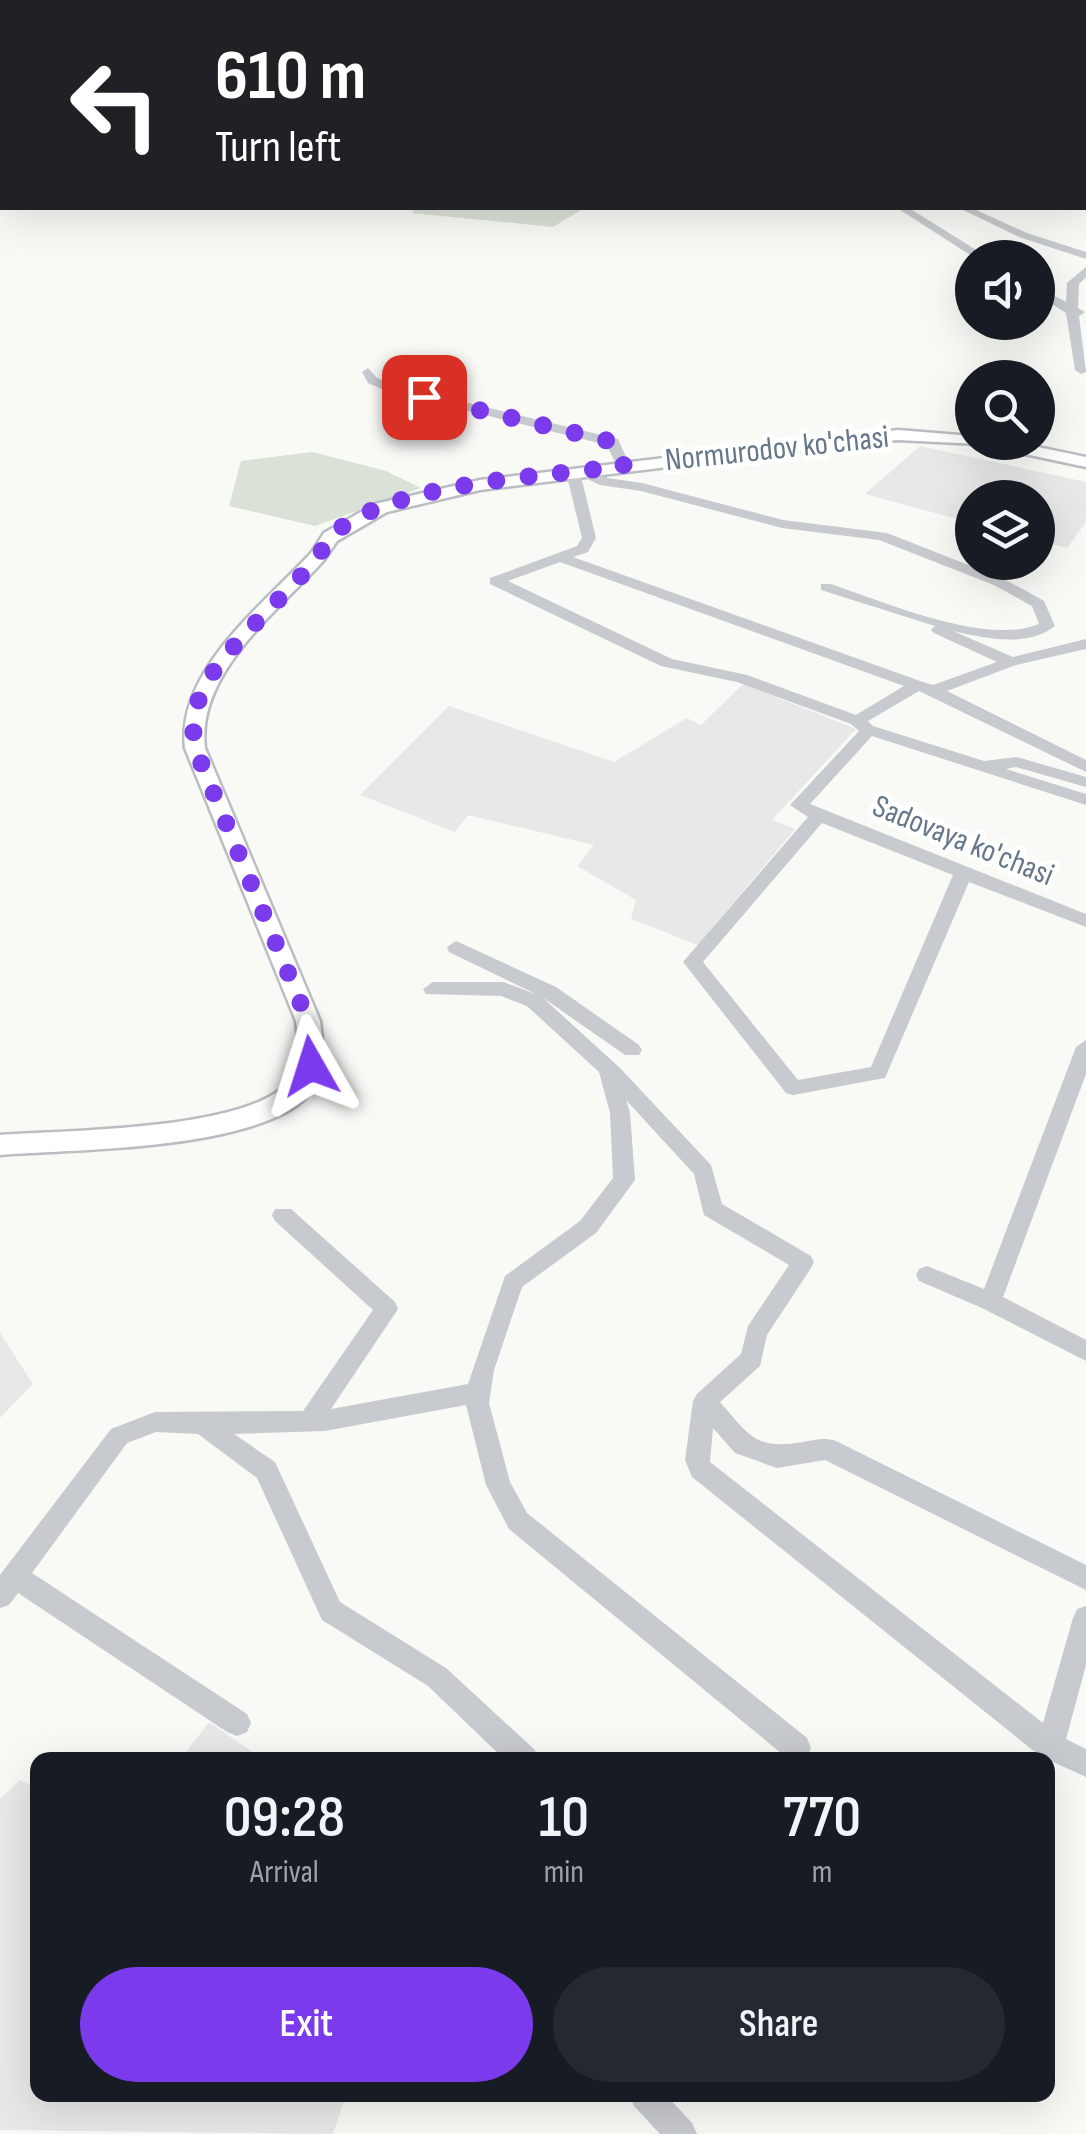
<!DOCTYPE html>
<html lang="en">
<head>
<meta charset="utf-8">
<style>
	body { margin:0; font-family:"Sofia Sans Condensed",sans-serif; background:#242831; color:#f1f3f6; height:100vh; display:flex; flex-direction:column; font-size:38px; white-space:nowrap }
	* { box-sizing:border-box; margin:0 }
	p { font-size:32px; color:#9ea1a6 }
	.icon { flex:none; width:55px; height:55px; fill:none; stroke:currentColor; stroke-width:2; stroke-linecap:round; stroke-linejoin:round }
	.map { position:relative; flex:1; overflow:hidden }
	.details { position:absolute; left:30px; top:1752px; width:1025px; height:350px; display:flex; flex-direction:column; background:#171b24; border-radius:20px; box-shadow:0 10px 40px #0002 }
	.details>* { flex:none }
	.hud { position:absolute; left:0px; top:0px; width:1088px; height:210px; box-shadow:0 10px 40px #0002; background:#202124; color:#fff; overflow:hidden }
	.tools { position:absolute; left:955px; top:240px; display:grid; gap:20px }
	.tools a { display:grid; place-items:center; width:100px; height:100px; border-radius:50%; background:#171b24; box-shadow:0 10px 40px #0002; font-size:50px }
	.pin { position:absolute; display:grid; place-items:center; width:85px; height:85px; color:#fff; margin:-42px; border-radius:20px; box-shadow:0 5px 15px #0006 }
	.me { position:absolute; width:110px; margin:-55px; rotate:354deg; stroke-linejoin:round; filter:drop-shadow(0 0 8px #0008) }
	.turn { display:flex; align-items:center; gap:35px; height:210px; padding:0 50px; font-size:45px }
	.turn .icon { width:130px; height:130px; stroke-width:2.5 }
	.turn b { display:block; font-size:70px; line-height:85px }
	.eta { display:flex; justify-content:space-evenly; align-items:center; height:170px; text-align:center }
	.eta b { font-size:60px; font-weight:600; line-height:70px }
	.button { display:flex; gap:20px; margin-top:auto; padding:20px 50px }
	.button a { flex:1; height:115px; border-radius:60px; background:#7c3aed; color:#fff; font-size:40px; font-weight:600; line-height:115px; text-align:center }
	.button a+a { background:#242831; color:#f1f3f6 }
	.map>svg:first-child { display:block }
</style>
</head>
<body>
<div class="map">
<svg width="1086" height="2134" viewBox="0 0 1086 2134">
	<rect width="100%" height="100%" fill="#f9f9f6"/>
	<g fill="#e7e8e7">
		<polygon points="920,446 1086,482 1086,522 1067,548 1038,540 1038,498 972,498 972,523 865,494"/>
		<polygon points="743,684 856,729 772,820 795,829 698,945 631,919 636,900 577,866 594,845 468,815 455,832 360,795 449,706 614,762 687,718 701,725"/>
		<polygon points="0,1333 33,1384 0,1418"/>
		<polygon points="209,1722 264,1760 180,1760"/>
		<polygon points="20,1780 37,1789 38,2095 346,2095 333,2134 0,2130 0,1799"/>
	</g>
	<g fill="#dae1d7">
		<polygon points="415,208 572,208 581,210 553,227 412,213"/>
		<polygon points="312,452 386,471 421,488 315,526 229,506 241,461"/>
	</g>
	<g fill="none" stroke-linecap="round" stroke-linejoin="round">
		<defs>
			<path id="major" d="M898,430L972,436V442H1013L1086,457V467L978,444L898,440L847,445L480,490L387,512L337,541L324,560C278,611 196,673 205,748L320,1021C323,1045 327,1067 313,1089C271,1151 73,1149 0,1155V1135C64,1130 252,1131 290,1080C303,1063 298,1041 296,1021L185,748C176,671 263,605 311,553L324,533L375,504L480,480Z"/>
		</defs>
		<use href="#major" stroke="#babec2" stroke-width="5"/>
		<g fill="#c7cace" fill-rule="evenodd">
			<rect x="0" y="47" width="2" height="6"/>
			<rect x="1085" y="171" width="1" height="6"/>
			<polygon points="897,208 909,208 989,258 975,258"/>
			<polygon points="959,208 972,208 1027,233 1086,252 1086,259 1019,237"/>
			<polygon points="1086,267 1086,277 1079,284 1078,308 1085,312 1079,316 1086,372 1081,374 1075,370 1066,313 1038,295 1038,287 1066,302 1067,283"/>
			<polygon points="368,368 377,378 394,385 618,439 630,466 618,469 607,445 386,391 368,383 362,372"/>
			<path d="M582,467L608,478L642,483L783,520L887,533L1004,579L1044,601L1055,626C1027,648 985,638 953,631L1013,657L1086,639V649L1016,665L947,691L1086,760V772L919,691L868,721L873,726L984,761L1017,757L1086,777V787L1016,767L1006,769L1086,794V805L872,736L810,804L1086,914V927L969,882L885,1078L793,1095L786,1093L683,962L808,817L790,805L859,731L851,724L737,682L661,666L490,584V578L577,546L582,538L566,472ZM581,476L600,485L641,491L782,528L879,540L994,585L1032,606L1039,624C986,646 884,602 831,584H821V590L935,626L931,630L934,633L997,662L933,685L923,682L573,557L588,552L596,538ZM560,562L904,686L856,715L747,675L672,659L508,581ZM822,823L953,875L871,1067L798,1080L703,962Z"/>
			<polygon points="456,941 556,987 639,1045 642,1050 639,1055 625,1055 542,997 449,952 447,947"/>
			<path d="M433,982H503L541,996L620,1068L711,1165L722,1204L811,1256L814,1262L811,1268L767,1335L760,1366L720,1402C750,1436 755,1450 803,1442C815,1440 824,1437 836,1441L1086,1565V1590L825,1460L777,1468L735,1453L713,1428L710,1462L1043,1723L1073,1618L1077,1609L1086,1606V1665L1066,1739L1086,1749V1777L1040,1756L692,1477L685,1460L693,1401L697,1394L741,1354L748,1326L789,1265L704,1215L694,1174L626,1100L630,1113L635,1180L596,1233L522,1287L494,1370L489,1403L510,1482L527,1513L807,1738L811,1748L807,1758H787L509,1529L486,1485L466,1405L325,1431L234,1434L275,1462L340,1602L446,1668L535,1750L539,1760H505L428,1686L322,1620L257,1478L198,1434L156,1432L127,1443L32,1573L247,1714L251,1723L247,1732L237,1736L227,1732L18,1593L9,1605L0,1608V1575L111,1429L155,1412L303,1411L373,1310L275,1221L272,1215L275,1209H291L395,1302L398,1309L331,1409L468,1384L505,1276L580,1221L613,1178L610,1113L599,1072L527,1006L501,996L426,994L423,989Z"/>
			<polygon points="1086,1040 1086,1074 1003,1297 1086,1340 1086,1361 982,1308 919,1281 916,1275 919,1269 927,1266 984,1289 1076,1047"/>
			<polygon points="629,2095 666,2095 692,2123 697,2134 660,2134 634,2106"/>
		</g>
		<use href="#major" fill="#fff" fill-rule="evenodd"/>
	</g>
	<g fill="none" stroke-linecap="round" stroke-linejoin="round">
		<path stroke="#7c3aed" stroke-width="18" stroke-dasharray="0 32.4" d="M311,1066L308,1021L195,748C186,697 217,664 250,629C272,605 298,582 318,556C326,545 330,536 342,527C405,482 546,476 624,466L613,442L424,397"/>
	</g>
	<g text-anchor="middle" dominant-baseline="central" stroke-width="10" stroke-linejoin="round" paint-order="stroke">
		<g font-size="32" fill="#667789" stroke="#fff">
			<text transform="translate(777 449) rotate(-6)">Normurodov ko'chasi</text>
			<text transform="translate(963 841) rotate(22)">Sadovaya ko'chasi</text>
		</g>
	</g>
</svg>
<div class="tools">
<a><svg class="icon" aria-label="sound" viewBox="0 0 24 24"><path d="M4 9h4l5-4v14l-5-4H4zM17 9q2 3 0 6"/></svg></a>
<a><svg class="icon" aria-label="search" viewBox="0 0 24 24"><circle cx="10" cy="10" r="6"/><path d="M15 15l6 6"/></svg></a>
<a><svg class="icon" aria-label="layers" viewBox="0 0 24 24"><path d="M12 4l9 5-9 5-9-5zM3 14l9 5 9-5"/></svg></a>
</div>
<div class="pin" style="left:424px;top:397px;background:#d93025"><svg class="icon" aria-label="arrive" viewBox="0 0 24 24"><path d="M6 21V4h12l-3 4 3 4H6"/></svg></div>
<svg class="me" style="left:311px;top:1066px" viewBox="-20 -20 40 40"><path d="M0-17L14 15 0 8-14 15z" fill="#7c3aed" stroke="#fff" stroke-width="4"/></svg>
<div class="hud">
<div class="turn"><svg class="icon" aria-label="left" viewBox="0 0 24 24"><path d="M17 20v-9H6M10 6l-5 5 5 5"/></svg><div><b>610 m</b>Turn left</div></div>
</div>
<section class="details">
<div class="eta">
<div><b>09:28</b><p>Arrival</p></div>
<div><b>10</b><p>min</p></div>
<div><b>770</b><p>m</p></div>
</div>
<div class="button"><a>Exit</a><a>Share</a></div>
</section>
</div>
</body>
</html>
